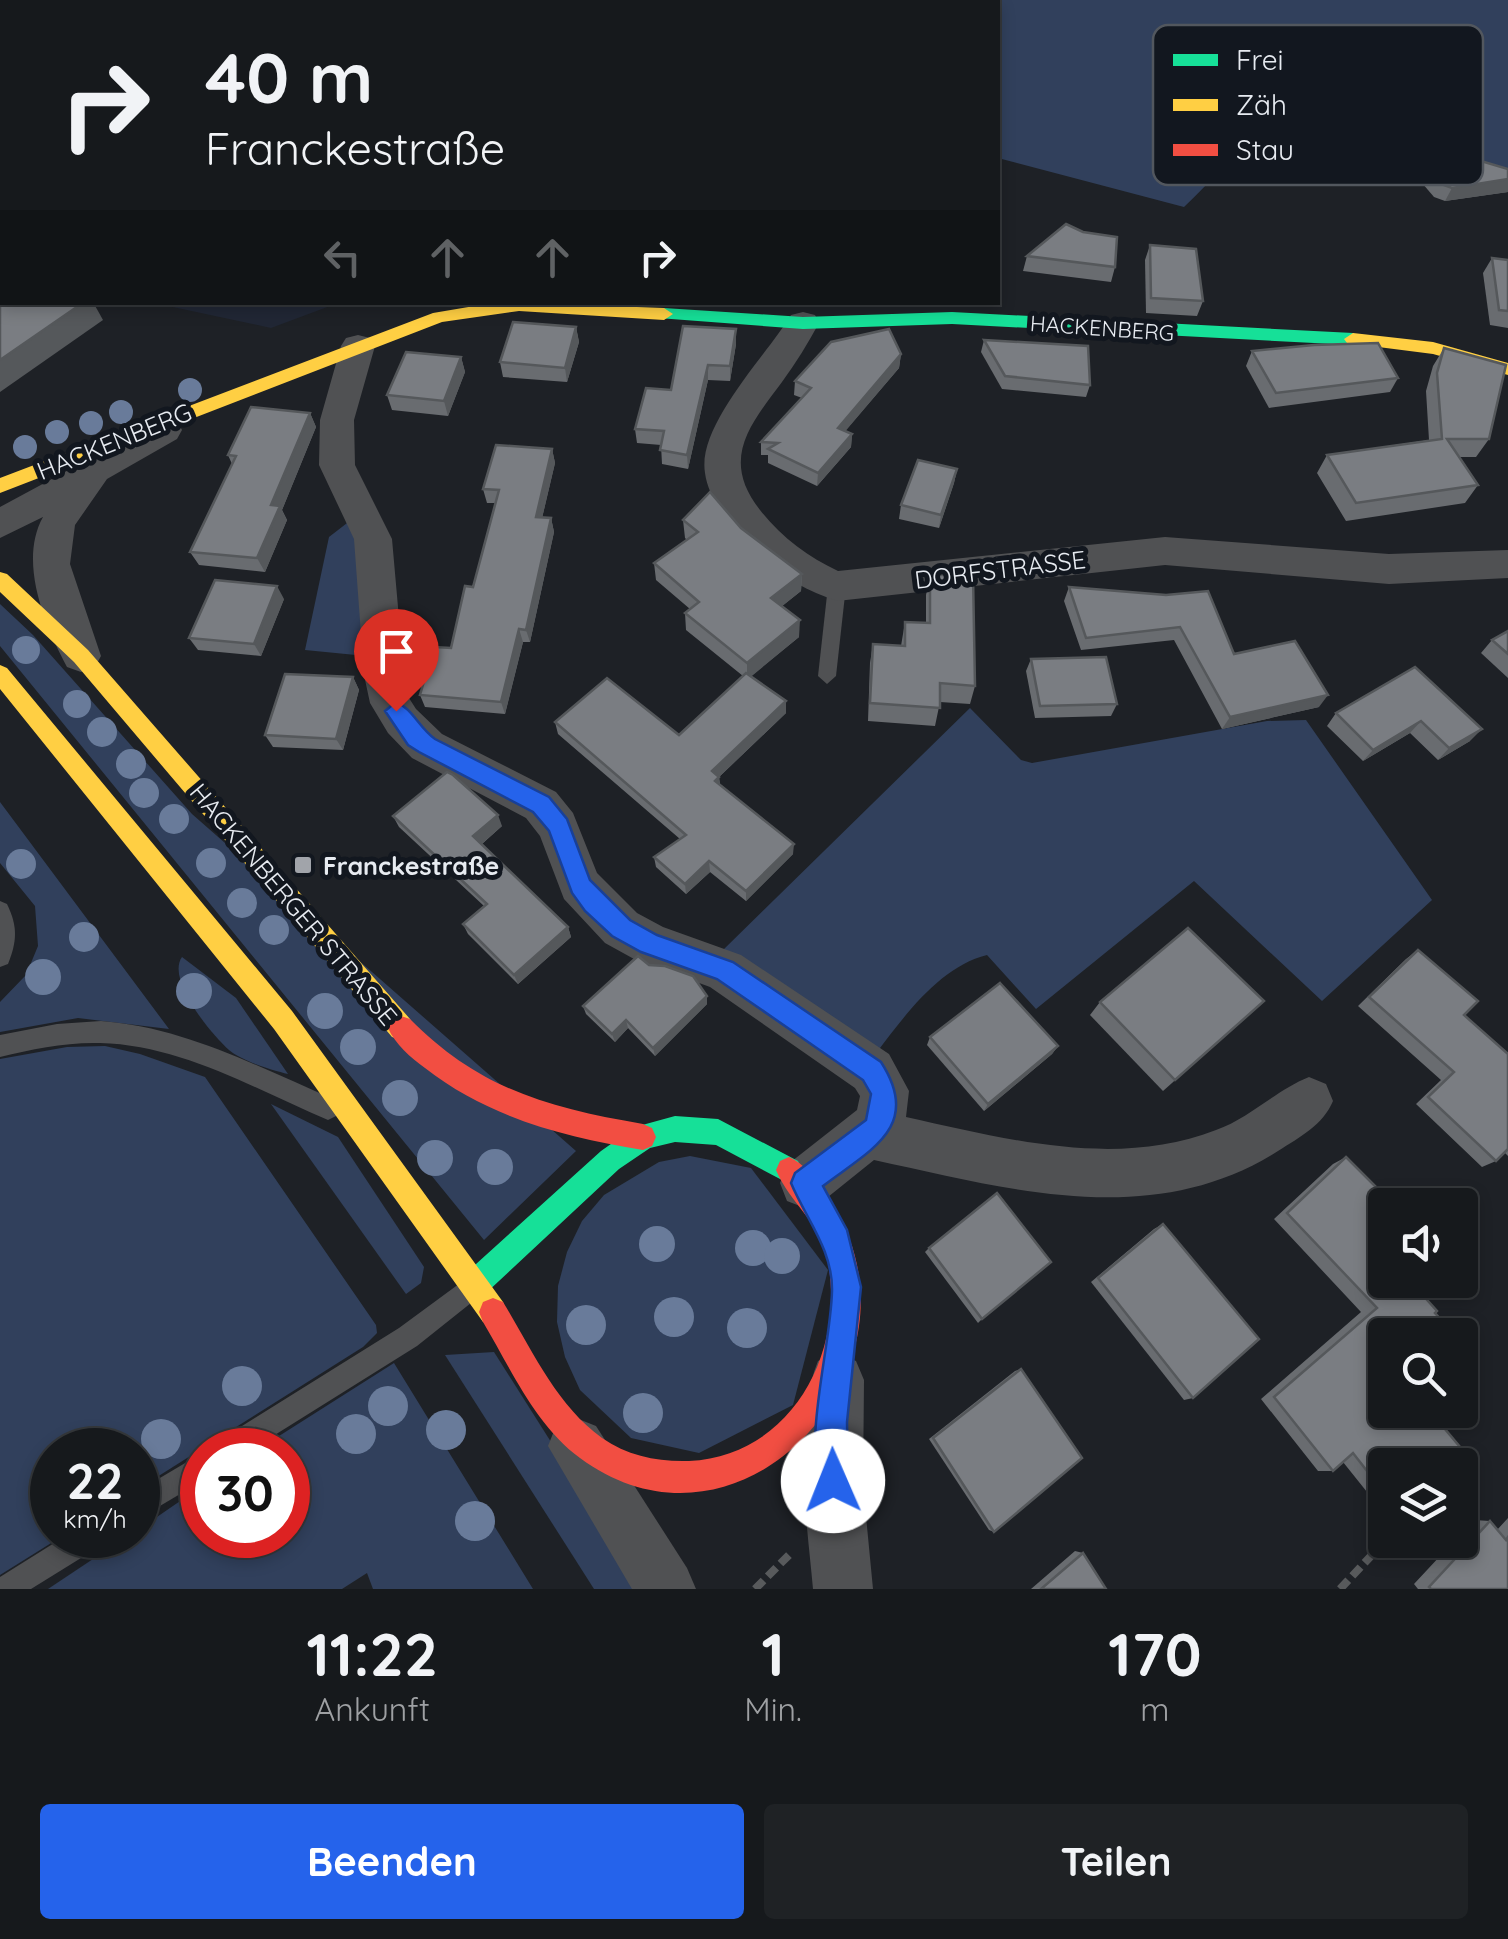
<!DOCTYPE html>
<html lang="de">
<head>
<meta charset="utf-8">
<style>
	body { margin:0; font-family:Quicksand,sans-serif; background:#1f2225; color:#f1f3f6; height:100vh; display:flex; flex-direction:column; font-size:38px; white-space:nowrap }
	* { box-sizing:border-box; margin:0 }
	p { font-size:32px; color:#9ea0a3 }
	.icon { flex:none; width:55px; height:55px; fill:none; stroke:currentColor; stroke-width:2; stroke-linecap:round; stroke-linejoin:round }
	.map { position:relative; height:1589px; overflow:hidden }
	.sheet { display:flex; flex-direction:column; background:#16191c; flex:1 }
	.sheet>* { flex:none }
	.top-card { position:absolute; left:0px; top:0px; width:1000px; height:305px; box-shadow:0 5px 15px #0003,0 0 0 2px #35383b; background:#16191c; color:#f1f3f6; overflow:hidden }
	.buttons { position:absolute; left:1368px; top:1188px; display:grid; gap:20px }
	.buttons a { display:grid; place-items:center; width:110px; height:110px; border-radius:10px; background:#16191c; box-shadow:0 5px 15px #0003,0 0 0 2px #35383b; font-size:50px }
	.speed { position:absolute; left:30px; top:1428px; display:flex; gap:20px; font-size:50px; font-weight:700; text-align:center }
	.speed>* { display:grid; place-content:center; width:130px; height:130px; border-radius:50%; background:#16191c; box-shadow:0 5px 15px #0003,0 0 0 2px #35383b; line-height:1 }
	.speed small { font-size:25px; font-weight:400 }
	.speed .limit { border:15px solid #d22; background:#fff; color:#111 }
	.pin { position:absolute; display:grid; place-items:center; width:85px; height:85px; color:#fff; margin:-102px -42px; border-radius:50% 50% 50% 0; rotate:-45deg; box-shadow:0 0 10px #0007 }
	.pin .icon { rotate:45deg }
	.me { position:absolute; width:110px; margin:-55px; rotate:359deg; stroke-linejoin:round; filter:drop-shadow(0 0 8px #0008) }
	.turn { display:flex; align-items:center; gap:35px; height:210px; padding:0 40px; font-size:45px }
	.turn .icon { width:130px; height:130px; stroke-width:2.5 }
	.turn b { display:block; font-size:70px; line-height:85px }
	.lanes { display:flex; align-items:center; height:95px; padding:0 40px; background:#0003; justify-content:center; gap:50px; direction:ltr }
	.lanes .off { opacity:.35 }
	.eta { display:flex; justify-content:space-evenly; align-items:center; height:170px; text-align:center }
	.eta b { font-size:60px; font-weight:800; line-height:70px }
	.button { display:flex; gap:20px; margin-top:auto; padding:20px 40px }
	.button a { flex:1; height:115px; border-radius:10px; background:#2563eb; color:#fff; font-size:40px; font-weight:800; line-height:115px; text-align:center }
	.button a+a { background:#1f2225; color:#f1f3f6 }
	.map>svg:first-child { display:block }
</style>
</head>
<body>
<div class="map">
<svg width="1508" height="1589" viewBox="0 0 1508 1589">
	<rect width="100%" height="100%" fill="#1e2126"/>
	<polygon fill="#212735" points="154,303 338,303 271,328"/>
	<g fill="#31405c">
		<path d="M839,0H1508V170C1429,146 1316,101 1241,155C1220,169 1202,190 1184,207L998,158V2Z"/>
		<polygon points="351,520 360,535 366,656 305,650 329,537"/>
		<polygon points="0,604 33,635 192,814 576,1151 484,1240 0,646"/>
		<path d="M970,708L1021,760L1032,763L1267,721L1306,720L1432,900L1322,1001L1194,881L1036,1009L987,955C941,966 905,1015 877,1052L723,950Z"/>
		<polygon points="0,802 169,1029 78,1018 0,1032 0,1002 26,975 38,946 35,906 0,863"/>
		<path d="M182,957L236,998L288,1074C271,1070 242,1061 229,1050C210,1033 166,979 182,957Z"/>
		<polygon points="105,1046 140,1054 205,1077 376,1325 377,1333 363,1347 138,1489 138,1450 52,1450 52,1535 64,1535 0,1575 0,1059 67,1047"/>
		<polygon points="271,1104 338,1137 424,1267 421,1283 406,1294"/>
		<polygon points="690,1156 751,1168 828,1270 793,1405 699,1453 631,1438 580,1390 565,1357 557,1322 558,1286 567,1252 582,1221 604,1195 659,1162"/>
		<polygon points="494,1352 644,1589 594,1589 445,1355"/>
		<polygon points="394,1363 533,1589 373,1589 367,1573 342,1589 48,1589 129,1535 138,1535 138,1530 202,1486 202,1535 288,1535 288,1450 257,1450"/>
	</g>
	<g fill="none" stroke-linecap="round" stroke-linejoin="round">
		<g stroke="#585a5c" stroke-width="8" stroke-dasharray="12 6" stroke-linecap="butt">
			<polyline points="755,1589 789,1555"/>
			<polyline points="1340,1589 1386,1540"/>
		</g>
		<g fill="#505153" fill-rule="evenodd">
			<polygon points="837,579 846,586 836,676 827,684 818,676 828,586"/>
			<path d="M0,901L7,904C18,927 17,941 8,964L0,967Z"/>
			<path d="M101,1021C185,1027 260,1068 336,1100L340,1108L336,1116L328,1120C255,1089 181,1045 100,1043C66,1042 33,1049 0,1057V1035L57,1024Z"/>
			<polygon points="467,1278 476,1281 479,1290 476,1299 417,1346 251,1450 214,1450 218,1441 399,1328"/>
			<polygon points="202,1453 202,1481 138,1519 138,1491"/>
			<polygon points="67,1535 106,1535 102,1545 31,1589 0,1589 0,1577"/>
		</g>
		<g fill="#505153" fill-rule="evenodd">
			<path d="M803,312L815,315L819,323C808,343 796,363 782,382C750,425 720,459 760,510C781,537 808,557 838,571L1165,537L1389,554L1508,550V578L1389,584L1165,565L837,601C798,588 763,567 737,533C724,516 708,496 705,473C697,425 767,355 791,315Z"/>
			<path d="M358,335L370,338L375,346L354,420L355,465L392,539L404,675L409,698L416,709L442,734L556,792L573,813L597,873L637,913L663,927L741,955L889,1054L909,1091L906,1117C1006,1139 1116,1169 1216,1130C1250,1118 1276,1090 1309,1077L1326,1084L1333,1101C1323,1125 1300,1137 1278,1151C1152,1231 1009,1189 874,1160L823,1201L805,1208L787,1201L780,1183L787,1165L857,1110L860,1096L855,1088L710,987L634,959L605,943L564,899L540,836L526,818L412,758L388,733L370,703L364,675L354,539L319,465L320,420L341,346L346,338Z"/>
			<path d="M165,418L177,421L182,430L177,439L107,479L75,525L70,564L101,656L95,667L81,672L67,667C45,625 18,562 43,517L0,538V507Z"/>
			<path d="M837,1353L856,1361L864,1380L863,1485L873,1589H813C807,1522 792,1424 818,1361Z"/>
			<polygon points="576,1418 596,1426 687,1568 696,1589 632,1589 548,1446 556,1426"/>
		</g>
		<g fill="#16e098" fill-rule="evenodd">
			<polygon points="664,308 803,317 952,312 1353,333 1362,339 1353,345 952,324 803,329 658,318 655,314"/>
			<polygon points="675,1116 718,1119 798,1161 802,1170 798,1179 789,1183 780,1179 716,1145 675,1142 650,1148 619,1169 485,1294 475,1298 465,1294 461,1284 465,1274 601,1151 635,1127"/>
		</g>
		<g fill="#ffcf43" fill-rule="evenodd">
			<polygon points="498,302 664,308 673,314 664,320 519,311 442,322 0,493 0,478 433,313"/>
			<polygon points="1353,333 1433,342 1508,363 1508,375 1433,354 1347,343 1344,339"/>
			<polygon points="0,572 7,574 88,650 410,1019 414,1028 410,1037 401,1040 392,1037 74,662 0,592"/>
			<polygon points="0,665 7,668 292,1011 503,1302 507,1312 503,1322 493,1326 483,1322 274,1029 0,689"/>
		</g>
		<g fill="#f24e42" fill-rule="evenodd">
			<path d="M401,1016L410,1019C479,1089 549,1108 643,1124L652,1128L656,1137L652,1146L643,1150C565,1137 489,1118 425,1068C411,1058 395,1044 388,1028L392,1019Z"/>
			<path d="M789,1157C808,1165 823,1189 834,1207C932,1368 741,1577 580,1458C535,1425 511,1369 483,1322L479,1312L483,1302L493,1298L503,1302C531,1348 556,1405 602,1438C628,1456 658,1462 689,1461C790,1456 845,1355 828,1262C822,1223 790,1204 776,1170L780,1161Z"/>
		</g>
	</g>
	<g fill="#697b9a">
		<circle cx="190" cy="390" r="12"/>
		<circle cx="121" cy="412" r="12"/>
		<circle cx="91" cy="423" r="12"/>
		<circle cx="57" cy="432" r="12"/>
		<circle cx="25" cy="447" r="12"/>
		<circle cx="26" cy="650" r="14"/>
		<circle cx="77" cy="704" r="14"/>
		<circle cx="102" cy="732" r="15"/>
		<circle cx="131" cy="764" r="15"/>
		<circle cx="144" cy="793" r="15"/>
		<circle cx="174" cy="819" r="15"/>
		<circle cx="211" cy="863" r="15"/>
		<circle cx="21" cy="864" r="15"/>
		<circle cx="242" cy="903" r="15"/>
		<circle cx="274" cy="930" r="15"/>
		<circle cx="84" cy="937" r="15"/>
		<circle cx="43" cy="977" r="18"/>
		<circle cx="194" cy="991" r="18"/>
		<circle cx="325" cy="1011" r="18"/>
		<circle cx="358" cy="1047" r="18"/>
		<circle cx="400" cy="1098" r="18"/>
		<circle cx="435" cy="1158" r="18"/>
		<circle cx="495" cy="1167" r="18"/>
		<circle cx="657" cy="1244" r="18"/>
		<circle cx="753" cy="1248" r="18"/>
		<circle cx="782" cy="1256" r="18"/>
		<circle cx="674" cy="1317" r="20"/>
		<circle cx="586" cy="1325" r="20"/>
		<circle cx="747" cy="1328" r="20"/>
		<circle cx="242" cy="1386" r="20"/>
		<circle cx="388" cy="1406" r="20"/>
		<circle cx="643" cy="1413" r="20"/>
		<circle cx="446" cy="1430" r="20"/>
		<circle cx="356" cy="1434" r="20"/>
		<circle cx="161" cy="1439" r="20"/>
		<circle cx="475" cy="1521" r="20"/>
	</g>
	<g fill="#696c70">
		<polygon points="1423,151 1474,159 1508,169 1508,192 1445,201 1434,197 1416,176 1417,165"/>
		<polygon points="1083,232 1115,267 1111,282 1023,271 1027,256"/>
		<polygon points="1150,245 1203,301 1197,316 1146,313 1145,260"/>
		<polygon points="1492,258 1508,260 1508,328 1490,325 1483,273"/>
		<polygon points="778,302 808,302 808,305"/>
		<polygon points="576,327 579,342 567,382 503,377 500,362"/>
		<polygon points="736,329 736,344 730,381 708,380 688,469 662,464 661,445 637,443 635,429 671,390"/>
		<polygon points="984,340 1090,385 1086,397 1002,389 981,352"/>
		<polygon points="1444,348 1489,439 1476,457 1459,457 1478,485 1465,503 1346,521 1317,473 1327,455 1429,440 1426,391 1433,366"/>
		<polygon points="1252,351 1398,378 1390,392 1269,408 1246,366"/>
		<polygon points="901,354 899,368 845,431 852,434 851,447 817,486 768,463 768,455 761,455 761,442 802,398 794,395 795,381"/>
		<polygon points="461,357 465,372 448,416 392,410 387,395"/>
		<polygon points="310,413 316,427 282,510 287,520 265,572 199,565 190,552 232,464 228,455"/>
		<polygon points="552,449 555,463 542,518 551,518 554,532 530,642 523,642 505,714 425,707 420,695 451,648 473,587 496,503 487,503 483,489"/>
		<polygon points="957,469 954,483 939,528 899,519 901,505"/>
		<polygon points="683,520 741,528 802,574 801,591 782,606 799,637 751,676 786,713 719,777 720,784 793,854 746,901 710,872 686,894 656,867 654,857 680,839 558,734 555,722 679,735 743,676 686,630 685,613 690,609 656,580 654,563 687,540 685,538"/>
		<polygon points="930,575 975,686 970,704 940,702 935,726 868,721 870,663 873,644 901,646 905,622 926,623 926,595"/>
		<polygon points="1069,587 1166,595 1234,654 1319,707 1222,729 1174,640 1081,650 1064,601"/>
		<polygon points="284,599 261,656 198,650 189,638"/>
		<polygon points="1508,631 1508,678 1481,653 1492,640"/>
		<polygon points="1031,659 1117,704 1111,716 1035,718 1026,671"/>
		<polygon points="1415,667 1470,741 1438,760 1410,733 1363,761 1327,726 1336,713"/>
		<polygon points="353,677 359,690 343,750 273,747 265,735"/>
		<polygon points="393,816 502,826 482,844 568,927 571,937 518,984 468,934 463,924 484,906 399,827"/>
		<polygon points="1418,950 1464,1015 1508,1054 1508,1156 1504,1152 1496,1161 1482,1167 1416,1104 1441,1080 1358,1006 1406,959"/>
		<polygon points="1264,1001 1163,1091 1090,1015 1100,1002"/>
		<polygon points="707,1004 655,1056 628,1028 615,1042 586,1014 583,1006"/>
		<polygon points="930,1037 1058,1046 1052,1054 984,1111 927,1045"/>
		<polygon points="1346,1157 1385,1280 1435,1313 1453,1335 1385,1465 1385,1512 1383,1512 1343,1462 1333,1471 1318,1471 1261,1399 1361,1312 1274,1219 1333,1164"/>
		<polygon points="1163,1224 1193,1398 1184,1400 1091,1282 1154,1229"/>
		<polygon points="929,1248 982,1319 978,1323 925,1252"/>
		<polygon points="1021,1369 994,1532 989,1530 929,1439 1015,1371"/>
		<polygon points="1508,1518 1508,1589 1418,1589 1414,1584 1455,1540 1460,1540 1460,1535 1474,1520 1490,1521 1497,1530"/>
		<polygon points="1075,1551 1083,1553 1106,1589 1031,1589"/>
	</g>
	<g fill="#55585b">
		<polygon points="1508,179 1508,192 1445,201 1452,188"/>
		<polygon points="84,302 93,302 103,320 0,392 0,360"/>
		<polygon points="576,327 579,342 567,382 565,368"/>
		<polygon points="736,329 736,344 730,381 730,366"/>
		<polygon points="901,354 899,368 837,441 838,428"/>
		<polygon points="461,357 465,372 448,416 444,401"/>
		<polygon points="708,365 708,380 688,469 687,455"/>
		<polygon points="310,413 316,427 282,510 287,520 265,572 257,558 271,505"/>
		<polygon points="852,434 851,447 817,486 818,473"/>
		<polygon points="552,449 555,463 539,531 536,517"/>
		<polygon points="957,469 954,483 939,528 941,515"/>
		<polygon points="551,518 554,532 530,642 526,630"/>
		<polygon points="802,574 801,591 771,615 771,598"/>
		<polygon points="277,586 284,599 261,656 254,644"/>
		<polygon points="800,620 799,637 747,680 747,663"/>
		<polygon points="519,629 523,642 505,714 501,702"/>
		<polygon points="353,677 359,690 343,750 336,739"/>
		<polygon points="1328,695 1319,707 1222,729 1230,717"/>
		<polygon points="786,701 786,713 719,777 720,788 716,792 712,771"/>
		<polygon points="1421,721 1410,733 1363,761 1373,750"/>
		<polygon points="1482,729 1470,741 1438,760 1449,748"/>
		<polygon points="498,815 502,826 478,847 473,836"/>
		<polygon points="794,844 793,854 746,901 746,891"/>
		<polygon points="709,861 710,872 686,894 685,884"/>
		<polygon points="568,927 571,937 518,984 514,975"/>
		<polygon points="707,996 707,1004 655,1056 653,1048"/>
		<polygon points="626,1020 628,1028 615,1042 612,1034"/>
		<polygon points="1058,1046 1052,1054 984,1111 988,1104"/>
	</g>
	<g fill="#7a7d82" stroke="#55585b" stroke-width="2.5">
		<polygon points="217,0 610,0 615,2 207,2 219,1"/>
		<polygon points="657,0 796,0 795,2 654,2"/>
		<polygon points="1434,133 1480,147 1474,159 1508,169 1508,179 1452,188 1441,184 1423,162 1423,151"/>
		<polygon points="1066,224 1083,232 1117,237 1115,267 1027,256"/>
		<polygon points="1150,245 1196,249 1203,301 1151,298"/>
		<polygon points="1492,258 1508,260 1508,311 1499,310"/>
		<polygon points="2,287 2,302 84,302 0,360 0,289"/>
		<polygon points="513,322 576,327 565,368 500,362"/>
		<polygon points="683,326 736,329 730,366 708,365 687,455 660,450 664,431 635,429 646,388 671,390"/>
		<polygon points="889,329 901,354 838,428 852,434 818,473 768,449 778,443 761,442 811,388 795,381 831,342"/>
		<polygon points="984,340 1088,346 1090,385 1005,376"/>
		<polygon points="1378,343 1398,378 1276,393 1252,351 1314,345"/>
		<polygon points="1444,348 1506,365 1489,439 1447,439 1478,485 1356,503 1327,455 1442,439 1437,373"/>
		<polygon points="406,352 461,357 444,401 387,395"/>
		<polygon points="251,407 310,413 271,505 280,506 257,558 190,552 236,456 228,455"/>
		<polygon points="496,445 552,449 536,517 551,518 526,630 519,629 501,702 420,695 434,647 451,648 465,586 473,587 499,490 483,489"/>
		<polygon points="918,460 957,469 941,515 901,505"/>
		<polygon points="710,492 741,528 802,574 771,598 800,620 747,663 685,613 699,602 654,563 698,532 683,520"/>
		<polygon points="930,575 973,575 975,686 940,683 940,708 870,703 873,644 905,646 905,622 930,623"/>
		<polygon points="215,580 277,586 254,644 189,638"/>
		<polygon points="1069,587 1166,595 1208,591 1234,654 1295,641 1328,695 1230,717 1180,627 1086,638"/>
		<polygon points="1508,631 1508,654 1492,640"/>
		<polygon points="1106,657 1117,704 1040,706 1031,659"/>
		<polygon points="1415,667 1482,729 1449,748 1421,721 1373,750 1336,713"/>
		<polygon points="746,673 786,701 712,771 719,777 715,781 794,844 746,891 709,861 685,884 654,857 686,835 555,722 607,678 679,735"/>
		<polygon points="285,674 353,677 336,739 265,735"/>
		<polygon points="447,772 453,775 498,815 473,836 568,927 514,975 463,924 487,904 393,816"/>
		<polygon points="1188,928 1264,1001 1175,1080 1100,1002"/>
		<polygon points="1418,950 1478,1001 1464,1015 1508,1054 1508,1149 1496,1161 1428,1097 1454,1072 1369,997"/>
		<polygon points="638,956 649,965 665,966 693,976 707,996 653,1048 626,1020 612,1034 583,1006"/>
		<polygon points="1000,983 1058,1046 988,1104 930,1037"/>
		<polygon points="1346,1157 1394,1205 1385,1205 1385,1280 1409,1280 1437,1311 1435,1313 1454,1334 1385,1335 1385,1410 1429,1410 1465,1453 1452,1465 1385,1465 1385,1494 1353,1453 1333,1471 1274,1397 1377,1308 1287,1213"/>
		<polygon points="997,1193 1051,1262 982,1319 929,1248"/>
		<polygon points="1163,1224 1259,1339 1193,1398 1098,1278"/>
		<polygon points="1460,1347 1470,1359 1460,1369"/>
		<polygon points="1021,1369 1082,1458 994,1532 933,1438"/>
		<polygon points="1490,1521 1506,1540 1508,1537 1508,1589 1431,1589 1429,1587"/>
		<polygon points="1083,1553 1106,1589 1041,1589"/>
	</g>
	<path fill="#2563eb" stroke="#184099" stroke-width="2.5" d="M396,702C412,708 420,729 435,739L549,797L567,819L590,880L630,920L657,935L733,962L881,1062C923,1127 870,1150 823,1186L847,1230L861,1287L847,1422L848,1481L844,1492L833,1496L822,1492C802,1442 831,1346 832,1291C833,1250 806,1219 791,1183L795,1173L866,1120L871,1094L863,1080L717,979L641,952L612,936L585,911L572,893L549,831L533,812L419,752L408,745L385,711Z"/>
	<rect fill="#a1a4aa" stroke="#12171f" stroke-width="4" x="293" y="855" width="20" height="20" rx="5"/>
	<g text-anchor="middle" dominant-baseline="central" stroke-width="10" stroke-linejoin="round" paint-order="stroke">
		<g font-size="22" fill="#e7ebf1" stroke="#12171f">
			<text transform="translate(1102 328) rotate(4)">HACKENBERG</text>
		</g>
		<g font-size="25" fill="#e7ebf1" stroke="#12171f">
			<text transform="translate(114 441) rotate(-22)">HACKENBERG</text>
			<text transform="translate(1000 569) rotate(-7)">DORFSTRASSE</text>
			<text transform="translate(294 904) rotate(50)">HACKENBERGER STRASSE</text>
		</g>
		<g font-size="25" font-weight="bold" fill="#e7ebf1" stroke="#12171f" text-anchor="start">
			<text x="323" y="865">Franckestraße</text>
		</g>
	</g>
	<rect x="1153" y="25" width="330" height="160" rx="15" fill="#12171f" stroke="#52575e" stroke-width="2.5"/>
	<rect x="1173" y="54" width="45" height="12" fill="#16e098"/>
	<rect x="1173" y="99" width="45" height="12" fill="#ffcf43"/>
	<rect x="1173" y="144" width="45" height="12" fill="#f24e42"/>
	<g font-size="28" fill="#e7ebf1">
		<text x="1236" y="70">Frei</text>
		<text x="1236" y="115">Zäh</text>
		<text x="1236" y="160">Stau</text>
	</g>
</svg>
<div class="buttons">
<a><svg class="icon" aria-label="sound" viewBox="0 0 24 24"><path d="M4 9h4l5-4v14l-5-4H4zM17 9q2 3 0 6"/></svg></a>
<a><svg class="icon" aria-label="search" viewBox="0 0 24 24"><circle cx="10" cy="10" r="6"/><path d="M15 15l6 6"/></svg></a>
<a><svg class="icon" aria-label="layers" viewBox="0 0 24 24"><path d="M12 4l9 5-9 5-9-5zM3 14l9 5 9-5"/></svg></a>
</div>
<div class="speed"><div>22<small>km/h</small></div><div class="limit">30</div></div>
<div class="pin" style="left:396px;top:711px;background:#d93025"><svg class="icon" aria-label="arrive" viewBox="0 0 24 24"><path d="M6 21V4h12l-3 4 3 4H6"/></svg></div>
<svg class="me" style="left:833px;top:1481px" viewBox="-20 -20 40 40"><circle r="19" fill="#fff"/><path d="M0-13L10 11 0 6-10 11z" fill="#2563eb"/></svg>
<div class="top-card">
<div class="turn"><svg class="icon" aria-label="right" viewBox="0 0 24 24"><path d="M7 20v-9h11M14 6l5 5-5 5"/></svg><div><b>40 m</b>Franckestraße</div></div>
<div class="lanes"><svg class="icon off" aria-label="left" viewBox="0 0 24 24"><path d="M17 20v-9H6M10 6l-5 5 5 5"/></svg><svg class="icon off" aria-label="ahead" viewBox="0 0 24 24"><path d="M12 20V5M6 11l6-6 6 6"/></svg><svg class="icon off" aria-label="ahead" viewBox="0 0 24 24"><path d="M12 20V5M6 11l6-6 6 6"/></svg><svg class="icon" aria-label="right" viewBox="0 0 24 24"><path d="M7 20v-9h11M14 6l5 5-5 5"/></svg></div>
</div>
</div>
<section class="sheet">
<div class="eta">
<div><b>11:22</b><p>Ankunft</p></div>
<div><b>1</b><p>Min.</p></div>
<div><b>170</b><p>m</p></div>
</div>
<div class="button"><a>Beenden</a><a>Teilen</a></div>
</section>
</body>
</html>
